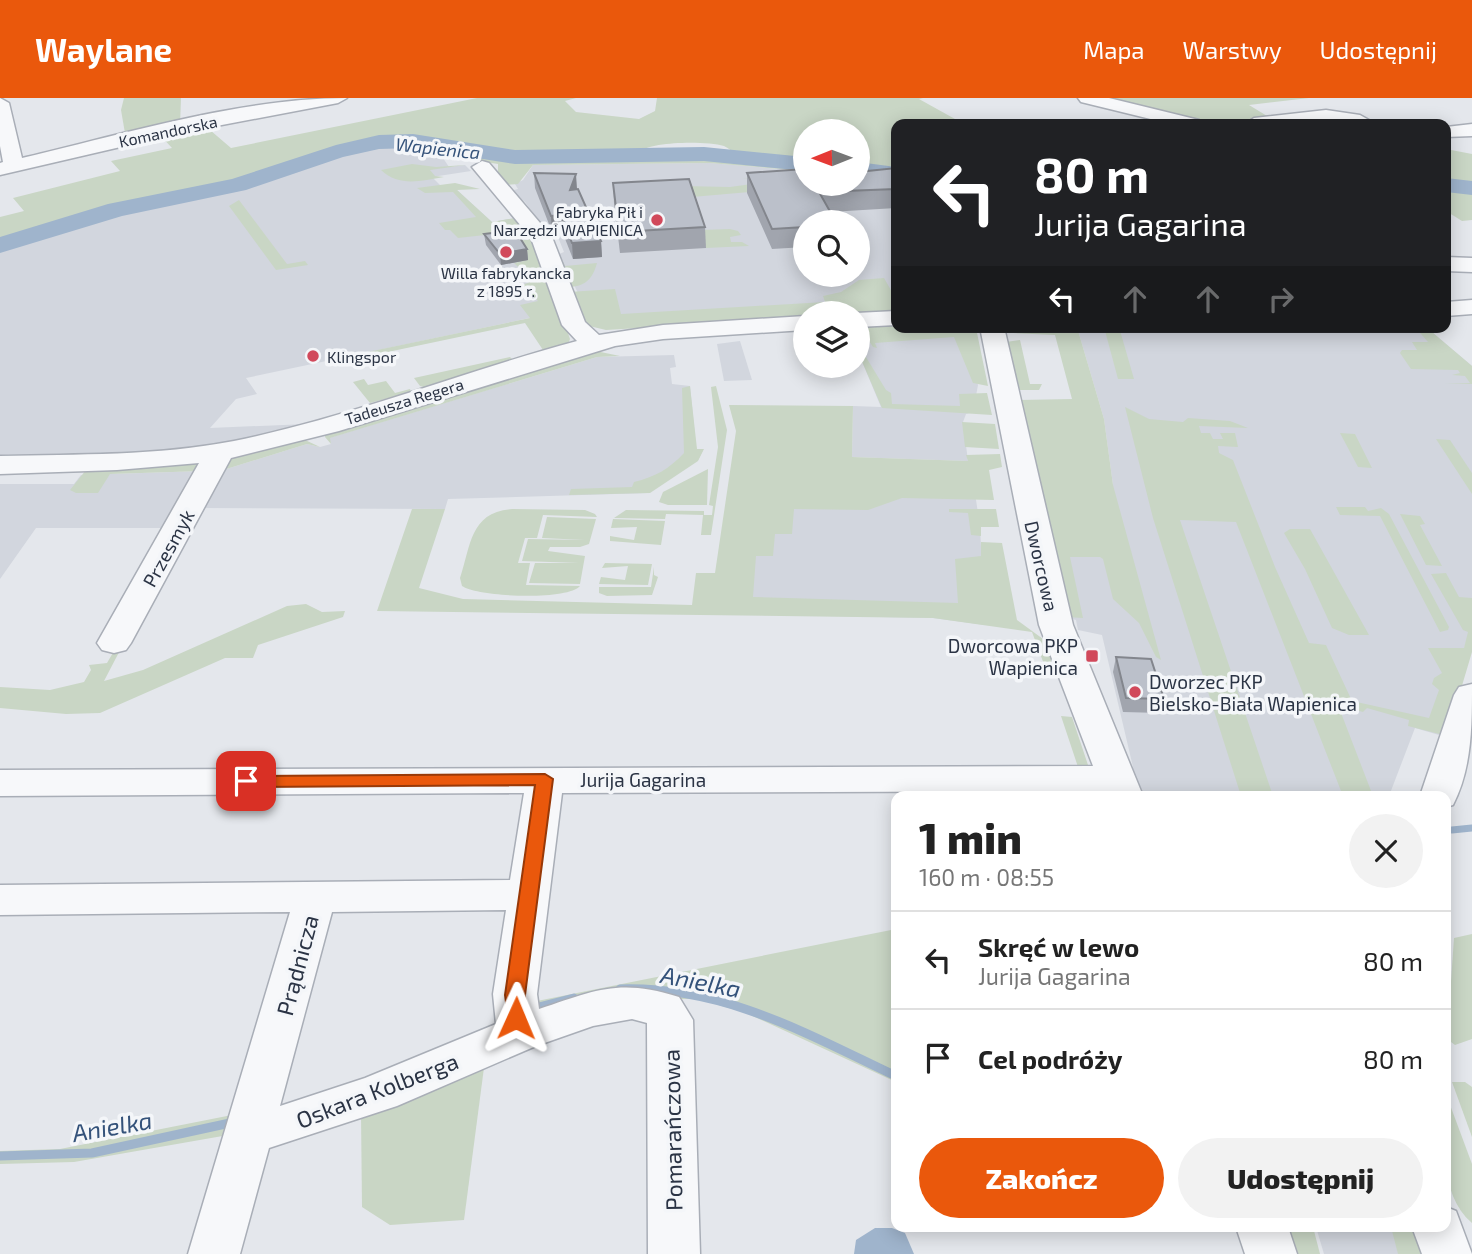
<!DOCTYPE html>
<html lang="pl">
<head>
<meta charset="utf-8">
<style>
	body { margin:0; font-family:"Exo 2",sans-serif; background:#f2f2f2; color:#222; height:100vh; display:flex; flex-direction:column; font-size:26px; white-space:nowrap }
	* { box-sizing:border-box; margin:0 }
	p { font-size:23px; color:#767676 }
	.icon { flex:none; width:38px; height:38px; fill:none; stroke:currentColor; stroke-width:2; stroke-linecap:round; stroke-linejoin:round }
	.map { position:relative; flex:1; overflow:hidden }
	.sheet { position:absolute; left:891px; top:693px; width:560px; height:441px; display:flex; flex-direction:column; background:#fff; border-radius:14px; box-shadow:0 4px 18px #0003 }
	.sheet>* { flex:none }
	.guide { position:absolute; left:891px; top:21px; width:560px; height:214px; border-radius:14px; box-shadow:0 4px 18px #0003; background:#202124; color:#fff; overflow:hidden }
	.needle { width:46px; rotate:269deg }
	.controls { position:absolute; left:793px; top:21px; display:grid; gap:14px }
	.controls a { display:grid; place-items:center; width:77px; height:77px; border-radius:50%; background:#fff; box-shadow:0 4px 18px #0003; font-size:35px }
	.pin { position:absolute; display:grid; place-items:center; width:60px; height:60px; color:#fff; margin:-30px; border-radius:14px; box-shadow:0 4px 10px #0006 }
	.me { position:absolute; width:77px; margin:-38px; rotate:1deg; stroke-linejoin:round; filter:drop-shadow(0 0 5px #0008) }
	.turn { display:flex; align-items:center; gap:24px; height:147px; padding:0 28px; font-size:32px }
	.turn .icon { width:91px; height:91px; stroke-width:2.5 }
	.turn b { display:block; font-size:49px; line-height:60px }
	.lanes { display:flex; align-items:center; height:66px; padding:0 28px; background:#0003; justify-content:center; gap:35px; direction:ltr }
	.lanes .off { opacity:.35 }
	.round { display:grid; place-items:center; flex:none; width:74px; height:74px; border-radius:37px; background:#f2f2f2 }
	.head { display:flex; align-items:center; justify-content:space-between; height:119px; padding:0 28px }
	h1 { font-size:42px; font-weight:800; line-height:52px }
	.button { display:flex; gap:14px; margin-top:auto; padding:14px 28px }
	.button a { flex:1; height:80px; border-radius:42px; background:#ea580c; color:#fff; font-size:28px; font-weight:800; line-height:80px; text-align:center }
	.button a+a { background:#f2f2f2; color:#222 }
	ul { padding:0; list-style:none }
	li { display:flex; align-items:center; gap:21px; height:98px; padding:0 28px; border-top:2px solid #e0e0e0 }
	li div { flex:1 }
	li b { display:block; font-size:26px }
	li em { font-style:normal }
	header { display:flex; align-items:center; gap:42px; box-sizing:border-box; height:98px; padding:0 35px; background:#ea580c; color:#fff }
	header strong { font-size:33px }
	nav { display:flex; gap:38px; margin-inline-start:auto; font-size:24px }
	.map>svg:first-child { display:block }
</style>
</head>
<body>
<header>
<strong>Waylane</strong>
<nav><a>Mapa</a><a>Warstwy</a><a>Udostępnij</a></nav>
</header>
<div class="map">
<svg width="1472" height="1156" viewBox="0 0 1472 1156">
	<rect width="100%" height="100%" fill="#e4e7ec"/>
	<g fill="#d2d6de" fill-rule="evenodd">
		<polygon points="388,45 421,46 452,55 443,60 449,69 465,67 471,73 432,79 446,93 456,91 492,124 515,120 519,132 527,142 531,141 538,176 558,214 246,280 257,296 236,301 210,330 307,326 239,344 193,352 0,361 0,150 120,111 241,88 349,51"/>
		<path d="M709,65L805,73V86L896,82V210L593,226L559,156L564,154L556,134L547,135L525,104L515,96L514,92L518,91L515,86L523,82L533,67ZM805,124H858V177H805Z"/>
		<polygon points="1077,229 1426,229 1472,268 1472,524 1439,637 1415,630 1389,698 1137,698 1128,670 1133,669 1102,537 1078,532 1076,522 1066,519 1050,452 1113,387 1104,321"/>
		<polygon points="961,234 978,287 973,314 966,316 963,324 968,363 852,359 853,308 881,309 858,254 858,241"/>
		<polygon points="740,243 752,282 724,283 717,246"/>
		<polygon points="674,257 676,269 670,270 672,286 690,288 697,358 648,395 448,401 445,411 199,410 220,373 307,346 320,349 331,346 329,340 597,259"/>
		<polygon points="204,373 171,430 36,430 0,481 0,386 74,386 81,377"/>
		<polygon points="975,395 980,429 985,527 933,520 724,516 736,404"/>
		<polygon points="1316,1129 1419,1129 1428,1156 1324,1156"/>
	</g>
	<g fill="#c9d6c5">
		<polygon points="124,0 181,0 180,28 126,41 121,12"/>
		<path d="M477,0H576L565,3L576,14L639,21L655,13L657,0H923L919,1L964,26H896V72L858,67V33H805V62C784,61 758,63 738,57C733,55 729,50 724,48C705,43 651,43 637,55L537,58L489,53L473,46L416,42L363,45L236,86L115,110L0,146V119L24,113L13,100L120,73L111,63L172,50L158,35L203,26L231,50Z"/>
		<path d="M1097,0H1309L1249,7L1272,21C1211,34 1156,15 1097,0Z"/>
		<polygon points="1446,51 1472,56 1472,88 1446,85"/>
		<polygon points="452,55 525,63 691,57 805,69 805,73 709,65 533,67 518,86 505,87 498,77 498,66 447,58"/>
		<path d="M412,66L436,69L465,67L430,72L435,78L444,79C420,83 399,89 381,72Z"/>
		<polygon points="801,79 807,89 692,99 682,88 730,89 759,85 757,81 742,80"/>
		<polygon points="455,85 480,91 457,92 492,124 515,120 524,130 506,135 504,133 509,132 507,129 494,131 503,135 458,140 450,132 445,132 439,125 476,119 453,94 425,95 417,90"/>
		<polygon points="1446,93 1472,96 1472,122 1462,123 1446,113"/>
		<polygon points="239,102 287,166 305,163 308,167 276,172 229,108"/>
		<polygon points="730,131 738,133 741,137 730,139 731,144 742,144 749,148 706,150 700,132"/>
		<polygon points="534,141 545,176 529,179 514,165 523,163 516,143"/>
		<path d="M559,156L565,168L597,165C593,180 586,188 570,189Z"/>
		<polygon points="884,180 896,201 896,215 805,215 805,220 606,232 585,227 569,194 615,191 621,216 825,204 823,198 841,194 859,182"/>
		<polygon points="533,183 551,185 570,241 568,246 525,258 543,252 525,225 383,255 386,259 364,264 358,256 530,220 520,207 538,203 522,187"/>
		<polygon points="896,223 896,229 976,230 988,288 973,285 954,239 875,245 877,250 873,249 861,230"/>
		<polygon points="1002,229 1077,229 1104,321 1113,387 1161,562 1156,559 1139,525 1113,501 1103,461 1100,459 1070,459 1083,520 1066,519 1019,302 1072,301 1055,237 1013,235"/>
		<polygon points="1104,229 1119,229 1134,281 1118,281"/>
		<polygon points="1415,229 1426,229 1472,268 1472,286 1445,285 1470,285 1465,278 1452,277 1460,275 1458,272 1411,271 1400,255 1402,252 1417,252 1412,244 1428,244"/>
		<polygon points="1020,242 1030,286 1042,286 1039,292 1015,292 1006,244"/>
		<polygon points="858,246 886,292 891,295 892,306 960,308 959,296 987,295 992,317 882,310 858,254"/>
		<polygon points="591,252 620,258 597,259 330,340 331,346 325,339 325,336"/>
		<polygon points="510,259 515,264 427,290 420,288 414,280"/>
		<polygon points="364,281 368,287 386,283 395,295 410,291 411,294 370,305 353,284"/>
		<path d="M690,288L697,351H704L698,363L650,395L569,397L571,391L632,389L634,384C655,379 669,371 684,355L682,290Z"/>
		<polygon points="716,288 727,332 711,437 701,437 703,417 666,416 665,421 614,420 626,412 704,413 704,417 712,417 713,408 709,407 718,349 711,289"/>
		<polygon points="729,307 853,308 852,359 968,363 966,357 1000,356 1002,369 989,372 994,402 902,400 868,412 794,411 792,436 775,436 773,458 756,458 753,499 958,505 955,461 981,458 981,444 1002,445 1017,522 1043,541 1055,568 1045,569 1032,534 933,520 377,513 412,411 445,411 419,490 463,501 692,507 696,475 715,475 736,333"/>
		<polygon points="1125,309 1149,321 1183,324 1188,320 1230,323 1248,330 1199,328 1201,335 1210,335 1213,341 1223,341 1220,335 1235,335 1238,349 1218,348 1219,355 1233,362 1275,469 1309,545 1326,547 1352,603 1429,620 1439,592 1432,586 1434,580 1442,575 1428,550 1464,550 1468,534 1463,532 1431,476 1446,475 1459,499 1472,500 1472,554 1447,638 1408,628 1409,622 1367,610 1363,614 1338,607 1373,698 1343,698 1236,424 1180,422 1273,698 1241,698 1153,420"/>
		<polygon points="962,324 995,326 999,351 965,349"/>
		<polygon points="1340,335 1355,336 1372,370 1358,369"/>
		<polygon points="303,341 320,349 307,346 220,373 227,360"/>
		<polygon points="1436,341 1450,342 1472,375 1472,396"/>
		<polygon points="199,362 203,373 110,376 98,395 76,395 70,392 86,372"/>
		<polygon points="708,371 707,407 668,407 659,404 663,394"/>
		<polygon points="1336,409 1365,409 1368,413 1381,410 1389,416 1449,529 1448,532 1440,534 1380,418 1340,417"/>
		<path d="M512,411L585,412L595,416L597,419L543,417L537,440H525L518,465H530L526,487L580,488C567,503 478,499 462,488L460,480C471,447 470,414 512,411Z"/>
		<polygon points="949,411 996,411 999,429 981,429 981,438 971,437 968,415 949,414"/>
		<polygon points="1400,416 1420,418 1425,426 1420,427 1442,468 1426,467"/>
		<polygon points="547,419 596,421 589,446 580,449 550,449 548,453 585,458 580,486 529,485 535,465 579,465 522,463 528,441 585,442 542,440"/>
		<polygon points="613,421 665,423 661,447 610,443 610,438 634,442 637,429 611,430"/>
		<polygon points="1290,431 1310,431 1369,537 1349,537 1332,530 1305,471 1284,435"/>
		<polygon points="605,465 652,466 648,487 599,486 601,479 625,482 628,468 602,470"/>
		<polygon points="654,469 654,477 658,479 652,497 607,498 599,495 599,489 651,489"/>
		<polygon points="306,506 322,514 345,513 343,519 258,547 253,560 225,560 100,615 66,616 0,610 0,589 50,592 84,584 91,572 89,567 107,565 125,534 129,535 104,583 143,572 287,508"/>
		<polygon points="1061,618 1072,619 1089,670 1079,672"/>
		<polygon points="896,831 896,984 746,915 698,901 672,901 547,918 527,905"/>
		<polygon points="1472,836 1472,941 1455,947 1447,941 1454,840"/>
		<polygon points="485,962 464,1122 390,1127 362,1109 361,1016"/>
		<polygon points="1452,984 1465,984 1472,989 1472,1039"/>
		<path d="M1446,996L1472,1066V1125C1438,1096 1443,1036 1446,996Z"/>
		<polygon points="232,1017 234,1036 74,1064 0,1066 0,1053 60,1051"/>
		<polygon points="1279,1129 1313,1129 1320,1156 1288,1156"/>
		<polygon points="1391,1129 1419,1129 1428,1156 1398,1156"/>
	</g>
	<polygon fill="#9fb4cc" points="875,1130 892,1130 905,1135 914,1156 854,1156 856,1142"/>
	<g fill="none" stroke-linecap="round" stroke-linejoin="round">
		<polyline stroke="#9fb4cc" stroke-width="7" points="1452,732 1472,730"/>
		<g stroke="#9fb4cc" stroke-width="9">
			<path d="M620,891C724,888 805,935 896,978"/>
			<polyline points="531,911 574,900"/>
			<polyline points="0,1058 92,1055 230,1025"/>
		</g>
		<g fill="#9fb4cc" fill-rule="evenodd">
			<polygon points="413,36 515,52 704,49 805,59 805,73 704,63 515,66 413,50 379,51 343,59 246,92 122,118 0,155 0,139 108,106 232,81 336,47 379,37"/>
			<polygon points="858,64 896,69 896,83 858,78"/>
			<polygon points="1446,80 1472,83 1472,97 1446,94"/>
		</g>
		<defs>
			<g id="minor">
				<path d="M0,0L9,5L22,60C124,36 242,0 347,0L338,5L185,34L0,77V65L3,64L0,48Z"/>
				<polygon points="1078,0 1109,0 1199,22 1201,26 1171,26 1081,4"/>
				<polygon points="1326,12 1360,17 1376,26 1326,22 1245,26 1254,20"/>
				<polygon points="1472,26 1472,38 1446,39 1446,29"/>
				<path d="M482,63L489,65L552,139L585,224L599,237L663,227L805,218V232L663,241L615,248L339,333L231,360L131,545L126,552L114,555L102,552L97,545L199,365L117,372L0,376V358C78,356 157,358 234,343C351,319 462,274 577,243L562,227L531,140L472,69Z"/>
				<polygon points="1446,159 1472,160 1472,174 1446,173"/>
				<polygon points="1472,202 1472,216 1446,218 1446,204"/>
				<polygon points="896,213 896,227 858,229 856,215"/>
				<path d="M980,229H1004L1073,527L1143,698H1105L1103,693L562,695L537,896L539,911C595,892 620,880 679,899L693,922L700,1156H648L647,925L632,921L593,928L536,948L397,1008L269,1050L240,1156H188L290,814L0,817V787L510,782L524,695L0,698V672L1093,668L1039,527ZM506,812L493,896L496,926L365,980L280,1008L332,814Z"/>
				<path d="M1472,586C1472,628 1472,670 1453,707L1446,709V698H1420L1454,597L1459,589Z"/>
				<polygon points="1446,1109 1456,1113 1472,1156 1422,1156 1412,1129 1446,1129"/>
				<polygon points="1236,1129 1288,1129 1297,1156 1245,1156"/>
			</g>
		</defs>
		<use href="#minor" stroke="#a9aeb7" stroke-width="3"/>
		<use href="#minor" fill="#f7f8fa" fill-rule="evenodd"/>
	</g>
	<g fill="#a1a5ae">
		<polygon points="896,70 896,110 830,114 805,124 805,149 772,151 747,95 747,75 805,86"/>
		<polygon points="534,75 577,91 601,143 602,159 573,161 562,133 552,134 535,90"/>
		<polygon points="613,85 705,129 706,150 620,155 614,105"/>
		<polygon points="484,136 527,151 528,162 501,167 486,147"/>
		<polygon points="1116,559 1164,601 1161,615 1123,614 1113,574"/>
	</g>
	<g fill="#83868d">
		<polygon points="576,76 577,91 570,92"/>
		<polygon points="561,117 562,133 552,134 551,118"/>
		<polygon points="601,143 602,159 573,161 572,145"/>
		<polygon points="527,151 528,162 501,167 500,156"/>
	</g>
	<g fill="#bbc0ca" stroke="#83868d" stroke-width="2">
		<polygon points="896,70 896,91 819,94 836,124 805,124 805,129 772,131 747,75 805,71 805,86 858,86 858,74"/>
		<polygon points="534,75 576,76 570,92 578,91 601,143 572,145 561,117 551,118"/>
		<polygon points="689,81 705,129 619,134 613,85"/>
		<polygon points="515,132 527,151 500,156 484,136"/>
		<polygon points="1116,559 1151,561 1164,601 1126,600"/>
	</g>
	<polygon fill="#ea580c" stroke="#983908" stroke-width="2" points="545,676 553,681 525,897 526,920 523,926 509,926 505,897 535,687 246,689 237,683 246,678"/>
	<g fill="#d1495b" stroke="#f4f6f9" stroke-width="2.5">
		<circle cx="657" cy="122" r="7"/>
		<circle cx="506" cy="154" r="7"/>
		<circle cx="313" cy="258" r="7"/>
		<rect x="1085" y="551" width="14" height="14" rx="3.5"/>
		<circle cx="1135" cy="594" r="7"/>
	</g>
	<g text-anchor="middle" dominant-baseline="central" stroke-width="7" stroke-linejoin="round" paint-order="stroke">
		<g font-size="16" fill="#2b3445" stroke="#f4f6f9">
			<text transform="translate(168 33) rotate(-12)">Komandorska</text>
			<text transform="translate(404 303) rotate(-17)">Tadeusza Regera</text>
		</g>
		<g font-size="16" fill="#2b3445" stroke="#f4f6f9" text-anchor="end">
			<text x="643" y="113">Fabryka Pił i<tspan x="643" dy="18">Narzędzi WAPIENICA</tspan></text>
			<text x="506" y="174" text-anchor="middle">Willa fabrykancka<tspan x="506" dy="18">z 1895 r.</tspan></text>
			<text x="327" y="258" text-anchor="start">Klingspor</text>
		</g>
		<g font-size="18" font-style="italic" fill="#34527a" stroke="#f4f6f9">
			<text transform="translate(438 50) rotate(6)">Wapienica</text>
		</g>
		<g font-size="19" fill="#2b3445" stroke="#f4f6f9">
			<text transform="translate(168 450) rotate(-61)">Przesmyk</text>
			<text transform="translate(1042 468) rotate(77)">Dworcowa</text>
			<text x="643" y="681">Jurija Gagarina</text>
		</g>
		<g font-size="19" fill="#2b3445" stroke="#f4f6f9" text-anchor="end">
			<text x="1078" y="547">Dworcowa PKP<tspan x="1078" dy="22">Wapienica</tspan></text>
			<text x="1149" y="583" text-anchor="start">Dworzec PKP<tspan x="1149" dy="22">Bielsko-Biała Wapienica</tspan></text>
		</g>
		<g font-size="23" fill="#2b3445" stroke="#f4f6f9">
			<text transform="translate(297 867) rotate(-75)">Prądnicza</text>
			<text transform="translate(377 992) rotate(-21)">Oskara Kolberga</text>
			<text transform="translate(672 1032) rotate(-91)">Pomarańczowa</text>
		</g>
		<g font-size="24" font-style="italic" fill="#34527a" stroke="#f4f6f9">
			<text transform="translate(701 883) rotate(11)">Anielka</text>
			<text transform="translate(112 1028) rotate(-10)">Anielka</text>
		</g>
	</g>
</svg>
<div class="controls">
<a><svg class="needle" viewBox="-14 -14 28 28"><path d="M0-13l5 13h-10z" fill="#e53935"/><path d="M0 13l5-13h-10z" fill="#767676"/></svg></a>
<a><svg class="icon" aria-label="search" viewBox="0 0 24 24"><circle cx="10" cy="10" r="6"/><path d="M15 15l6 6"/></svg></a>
<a><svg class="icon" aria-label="layers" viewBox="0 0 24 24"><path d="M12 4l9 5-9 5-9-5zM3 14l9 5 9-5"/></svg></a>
</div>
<div class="pin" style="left:246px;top:683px;background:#d93025"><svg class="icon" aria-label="arrive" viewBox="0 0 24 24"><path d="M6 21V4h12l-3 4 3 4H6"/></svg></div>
<svg class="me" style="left:516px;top:920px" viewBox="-20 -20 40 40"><path d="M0-17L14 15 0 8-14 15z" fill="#ea580c" stroke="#fff" stroke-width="4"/></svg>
<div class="guide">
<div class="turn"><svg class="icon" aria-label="left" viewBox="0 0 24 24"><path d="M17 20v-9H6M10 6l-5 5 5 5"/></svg><div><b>80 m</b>Jurija Gagarina</div></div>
<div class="lanes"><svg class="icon" aria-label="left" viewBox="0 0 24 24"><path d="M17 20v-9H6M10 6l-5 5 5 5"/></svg><svg class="icon off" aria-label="ahead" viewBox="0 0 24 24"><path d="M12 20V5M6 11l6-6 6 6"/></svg><svg class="icon off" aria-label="ahead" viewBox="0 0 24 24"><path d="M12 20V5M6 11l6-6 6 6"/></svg><svg class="icon off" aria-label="right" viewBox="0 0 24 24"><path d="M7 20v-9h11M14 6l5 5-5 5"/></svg></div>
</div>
<section class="sheet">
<div class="head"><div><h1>1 min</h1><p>160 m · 08:55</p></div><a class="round"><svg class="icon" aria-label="close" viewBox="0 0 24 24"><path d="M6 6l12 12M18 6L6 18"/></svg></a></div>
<ul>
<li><svg class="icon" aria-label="left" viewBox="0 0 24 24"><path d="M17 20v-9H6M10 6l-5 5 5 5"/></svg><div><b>Skręć w lewo</b><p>Jurija Gagarina</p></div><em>80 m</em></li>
<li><svg class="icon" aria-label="arrive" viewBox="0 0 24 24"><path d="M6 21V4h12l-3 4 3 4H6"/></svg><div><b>Cel podróży</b></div><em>80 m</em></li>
</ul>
<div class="button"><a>Zakończ</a><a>Udostępnij</a></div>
</section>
</div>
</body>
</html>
